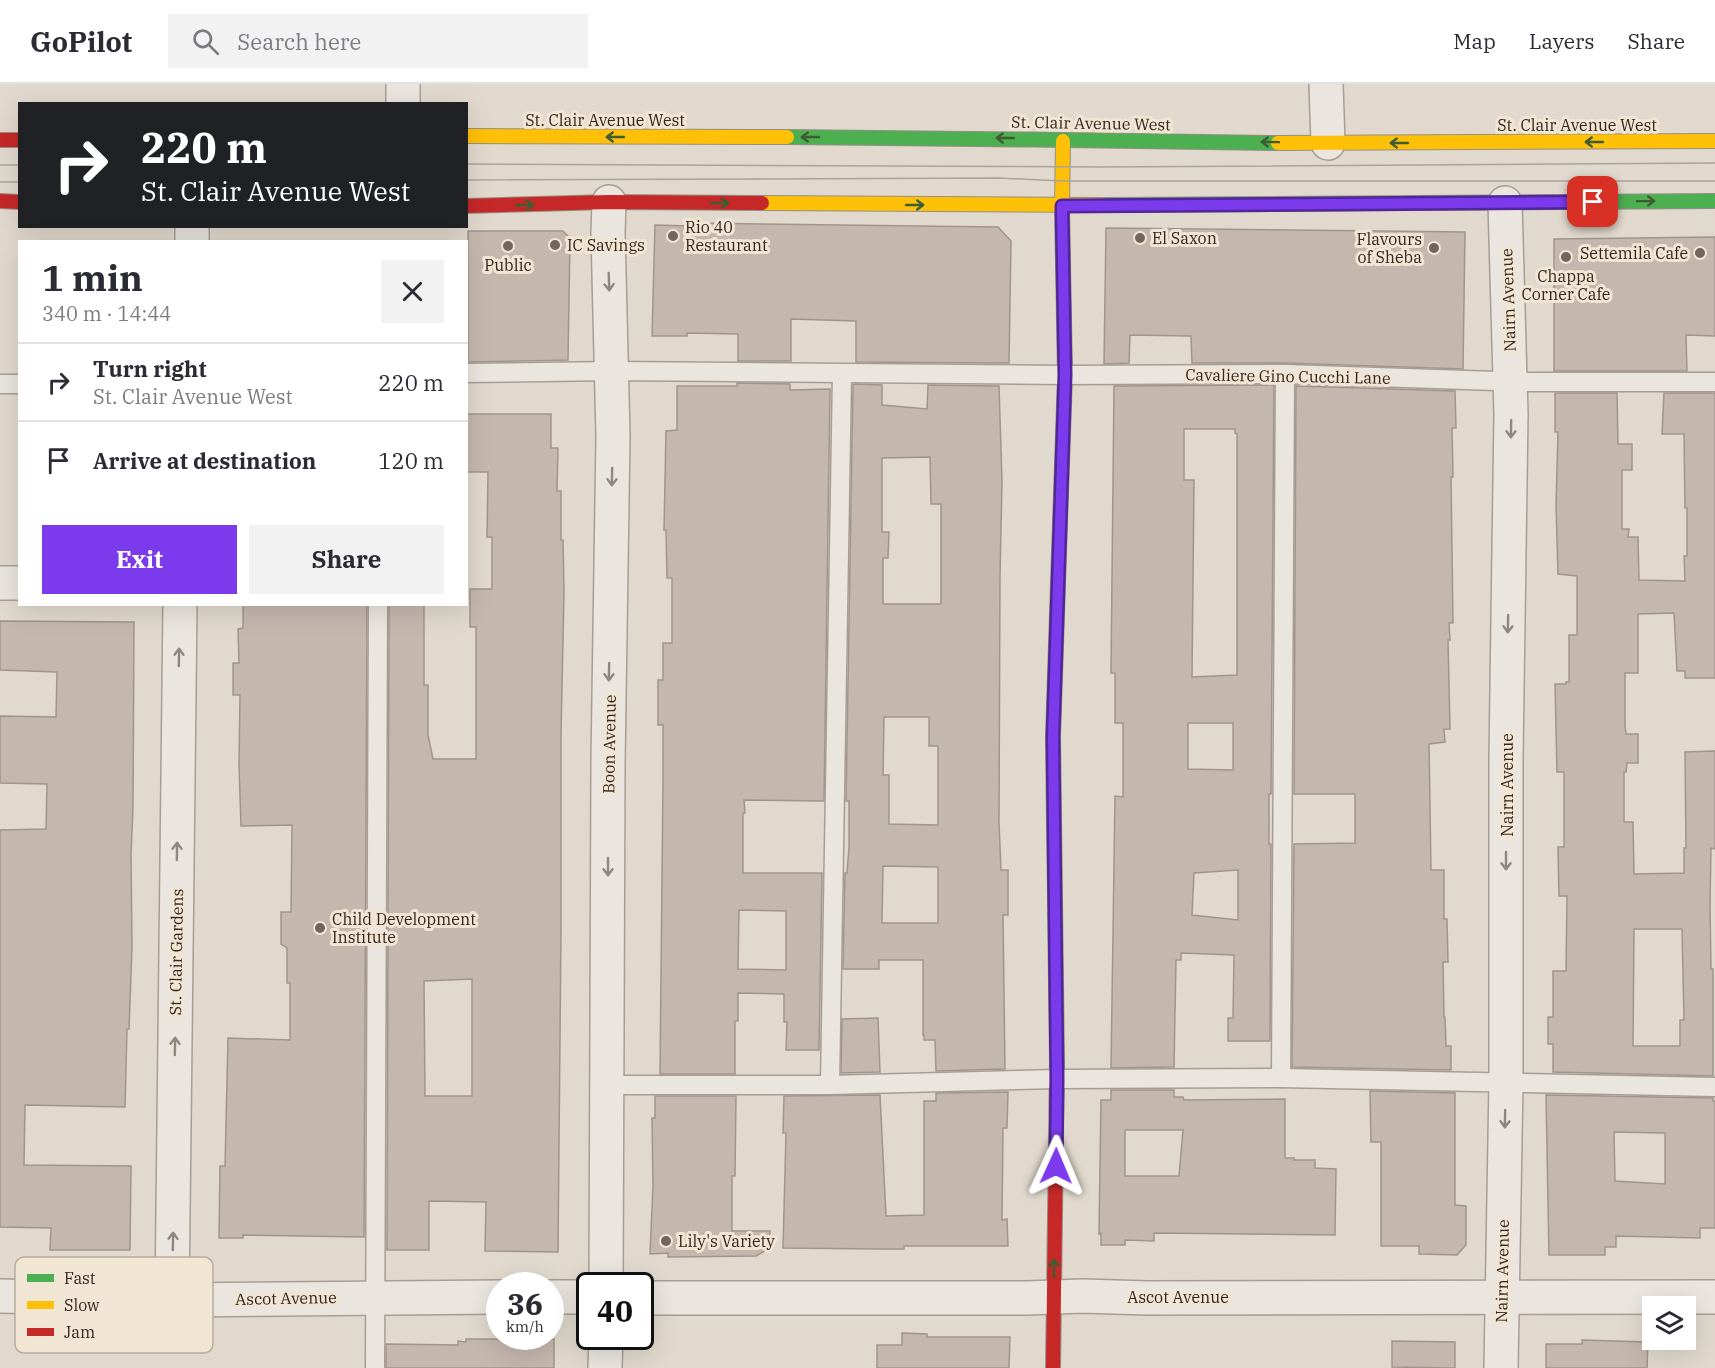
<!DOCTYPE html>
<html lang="en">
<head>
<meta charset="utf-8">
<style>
	body { margin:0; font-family:"IBM Plex Serif",serif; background:#f2f2f3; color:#2b2b33; height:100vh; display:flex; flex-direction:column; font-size:22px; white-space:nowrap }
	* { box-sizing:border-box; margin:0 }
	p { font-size:20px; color:#7c7c81 }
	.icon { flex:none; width:33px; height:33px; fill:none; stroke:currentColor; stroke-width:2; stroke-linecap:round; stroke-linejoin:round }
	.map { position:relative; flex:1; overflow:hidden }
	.details { position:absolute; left:18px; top:156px; width:450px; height:366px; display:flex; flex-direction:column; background:#fff; border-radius:0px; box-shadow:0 6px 24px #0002 }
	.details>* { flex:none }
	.top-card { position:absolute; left:18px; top:18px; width:450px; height:126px; border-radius:0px; box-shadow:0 6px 24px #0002; background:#202124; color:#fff; overflow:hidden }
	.controls { position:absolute; left:1642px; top:1212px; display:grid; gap:12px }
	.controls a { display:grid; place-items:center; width:54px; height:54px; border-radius:0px; background:#fff; box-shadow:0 6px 24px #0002; font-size:30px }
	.speed { position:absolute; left:486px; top:1188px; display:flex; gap:12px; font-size:30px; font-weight:700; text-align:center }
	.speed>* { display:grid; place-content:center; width:78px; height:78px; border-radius:50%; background:#fff; box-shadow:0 6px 24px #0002; line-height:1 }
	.speed small { font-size:15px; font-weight:400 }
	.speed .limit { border:3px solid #111; border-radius:9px; background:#fff; color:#111 }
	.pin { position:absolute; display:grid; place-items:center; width:51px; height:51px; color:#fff; margin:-26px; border-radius:12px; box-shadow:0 3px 9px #0006 }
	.me { position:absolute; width:66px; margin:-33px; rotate:1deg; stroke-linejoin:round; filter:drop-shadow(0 0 4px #0008) }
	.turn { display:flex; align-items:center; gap:21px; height:126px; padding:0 24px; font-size:27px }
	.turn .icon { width:78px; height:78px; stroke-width:2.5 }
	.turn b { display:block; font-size:42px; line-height:51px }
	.round { display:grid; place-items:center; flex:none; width:63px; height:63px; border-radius:0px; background:#f2f2f3 }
	.headline { display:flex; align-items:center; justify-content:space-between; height:102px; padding:0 24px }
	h1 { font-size:36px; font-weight:700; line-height:45px }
	.button { display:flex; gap:12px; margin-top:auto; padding:12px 24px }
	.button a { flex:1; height:69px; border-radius:0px; background:#7c3aed; color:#fff; font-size:24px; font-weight:700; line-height:69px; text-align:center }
	.button a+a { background:#f2f2f3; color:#2b2b33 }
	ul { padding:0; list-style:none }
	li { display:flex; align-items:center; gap:18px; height:78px; padding:0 24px; border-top:2px solid #e1e1e2 }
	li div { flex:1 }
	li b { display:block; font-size:22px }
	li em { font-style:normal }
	header { display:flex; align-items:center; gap:36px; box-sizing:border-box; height:84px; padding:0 30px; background:#fff; border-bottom:2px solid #e1e1e2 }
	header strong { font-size:28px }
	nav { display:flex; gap:33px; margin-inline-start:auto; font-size:21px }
	.search { width:420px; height:54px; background:#f2f2f3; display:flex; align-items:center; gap:15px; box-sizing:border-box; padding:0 21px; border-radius:0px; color:#7c7c81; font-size:22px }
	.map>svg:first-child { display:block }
</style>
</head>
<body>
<header>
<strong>GoPilot</strong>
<div class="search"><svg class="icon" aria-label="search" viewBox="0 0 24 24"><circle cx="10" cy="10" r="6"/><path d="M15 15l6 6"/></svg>Search here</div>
<nav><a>Map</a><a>Layers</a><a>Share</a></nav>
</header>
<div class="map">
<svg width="1715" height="1284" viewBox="0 0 1715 1284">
	<rect width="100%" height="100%" fill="#e1d9cd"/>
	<g fill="#c4b7ae" stroke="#a0958d" stroke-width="1.5" fill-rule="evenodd">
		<polygon points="689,139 998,143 1011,157 1009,279 856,278 856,237 791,235 791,277 738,277 738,250 687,249 687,252 652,252 655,141 689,142"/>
		<polygon points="1106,144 1465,148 1463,285 1285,279 1192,279 1191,252 1130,251 1129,279 1104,280"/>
		<polygon points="468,147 563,147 570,154 568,276 468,278"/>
		<polygon points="1715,153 1715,252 1686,251 1687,287 1554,287 1554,155"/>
		<path d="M737,299L790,300V306L830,305L824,717L744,716L745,729H743V789H822L819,966H786L787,938H784V910L738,909V937H735V990H660L663,696V641H658V596H663V559H672V494H667L666,446H664L666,347L677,346V302H737ZM739,826L786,827V886L738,885Z"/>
		<path d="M855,300L882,301V321L927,325L928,301L999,302L1002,397L1000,493L999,738L1001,786H1008V831H1003L1005,985L936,987L935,956H924V951H923V876H879V885H843L845,789H847L849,763V717H846L853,301ZM930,373L931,420H941V520H883V474H888L889,448H882V374ZM884,633H929V662H938V741L889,740V691H883ZM883,782L938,783V839H882Z"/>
		<path d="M1274,301L1271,710H1269V760H1271L1270,957H1228V934H1233L1234,871L1181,869V876H1176L1174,983L1111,984L1115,712L1123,713V639H1115V589H1111L1114,302ZM1184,345H1235V349L1237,350V591L1192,593L1194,396H1184ZM1188,639H1233V686L1188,685ZM1238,786V836L1192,831L1194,789Z"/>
		<polygon points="1296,302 1455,307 1456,344 1452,344 1453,393 1451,393 1453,539 1449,539 1450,556 1448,556 1450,645 1444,645 1445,658 1429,660 1431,786 1444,786 1444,835 1447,835 1448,878 1443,878 1444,933 1445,933 1446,962 1451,962 1451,986 1292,983 1294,760 1355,759 1355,710 1294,710"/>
		<path d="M1555,309H1617L1618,360H1632V386H1622V445H1629L1628,453H1638L1639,496L1685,497L1684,472H1687V424H1685L1684,350H1662L1664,309H1715V594H1685V587H1677L1674,529L1638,530V589H1625V642L1626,650H1638V679H1627L1626,688H1624V738H1633L1634,790L1684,789V764H1686L1685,668L1715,667V765L1711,764L1710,821L1711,885H1713V992L1553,988V960H1548V933H1553V887H1566L1567,812H1559L1558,763H1564V688H1557L1555,600H1566V598H1569V551H1577V492L1558,490L1556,421L1558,348H1555ZM1634,845H1682L1684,936H1680V962H1633Z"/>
		<path d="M466,330H551V364H558L557,407H561V456H563L564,508L561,651V846L558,1168L485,1167L486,1118L429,1117V1166H387L389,520H424V601H428V651L433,675H476V543H470V505H492V453H487L488,388H466ZM472,895V1012H425L424,897Z"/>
		<polygon points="243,520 367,520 364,1153 243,1151 243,1154 219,1154 220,1082 225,1082 228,954 290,956 290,899 287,899 287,864 281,860 281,828 291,828 292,741 241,742 239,681 240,611 233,611 233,579 239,579 238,545 243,544"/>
		<polygon points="0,537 134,538 133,723 131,770 132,863 129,945 127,945 125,1023 25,1021 24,1081 131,1082 130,1166 50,1166 51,1144 0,1143 0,746 46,745 47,700 0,699 0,632 56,633 57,588 0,586"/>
		<polygon points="878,934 880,988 841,989 842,935"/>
		<path d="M1111,1006H1174V1013H1183L1184,1016L1285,1015V1074H1294V1076H1315V1084L1336,1085L1335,1151L1154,1149V1157L1125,1156V1161H1101V1149L1099,1150L1101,1016H1111ZM1125,1046H1183L1179,1092H1125Z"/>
		<polygon points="1370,1007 1455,1009 1455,1121 1466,1122 1466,1161 1457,1171 1419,1170 1419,1162 1381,1162 1381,1058 1371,1058"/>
		<polygon points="1008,1008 1007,1044 1003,1044 1002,1136 1007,1135 1008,1162 904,1162 904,1165 881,1165 783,1164 786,1049 783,1049 784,1012 880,1011 886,1132 924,1131 924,1017 936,1017 936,1009"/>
		<path d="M1546,1011L1713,1014V1017H1715V1144H1700V1154L1616,1152V1163H1605V1171H1549ZM1614,1048L1665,1049V1100L1615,1097Z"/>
		<polygon points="655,1012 736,1012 735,1092 732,1092 732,1147 770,1147 770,1164 756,1172 668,1173 668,1169 650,1170 653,1102 652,1034 655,1034"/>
		<polygon points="902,1249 927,1250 927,1253 1010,1253 1009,1284 877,1284 877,1261 902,1261"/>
		<polygon points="466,1255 554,1255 554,1284 386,1284 386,1260 458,1261 458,1257 466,1258"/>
		<polygon points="1582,1256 1648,1258 1647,1284 1546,1284 1546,1260 1582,1260"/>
		<polygon points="1392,1257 1455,1258 1455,1284 1392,1283"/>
	</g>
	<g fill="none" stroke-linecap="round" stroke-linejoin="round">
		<defs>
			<g id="lane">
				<polyline points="466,289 612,287 1065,291 1285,290 1529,298 1715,298"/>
				<polyline points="0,300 20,300"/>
				<polyline points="1281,994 1285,290"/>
				<polyline points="608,1001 830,1001 1057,995 1281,994 1715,1003"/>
				<polyline points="830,1001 842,290"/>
				<polyline points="375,1284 378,520"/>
			</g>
			<g id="street">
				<polyline points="403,0 403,20"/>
				<polyline points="1326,0 1328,59"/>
				<polyline points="192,158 192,142"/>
				<polyline points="0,499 20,499"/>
				<polyline points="606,1202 608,679 613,352 608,149 609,118"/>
				<polyline points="0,1212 172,1216 500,1213"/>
				<polyline points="550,1213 590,1213"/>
				<polyline points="640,1214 1027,1214 1083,1212 1147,1214 1715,1213"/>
				<polyline points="172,1216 180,520"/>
				<polyline points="605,1284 606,1252"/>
				<polyline points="1501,1284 1506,998 1506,673 1511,330 1505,119"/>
			</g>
			<g id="fast">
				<path d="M787,53C951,54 1114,57 1278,59"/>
				<polyline points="1105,121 1715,117"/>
				<polyline points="1057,978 1053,653 1059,468"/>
			</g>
			<g id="slow">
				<polyline points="466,52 787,53"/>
				<polyline points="1278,59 1715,57"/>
				<polyline points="762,119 1105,121"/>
				<polyline points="1059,468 1065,291 1062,122 1063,57"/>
			</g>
			<g id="jam">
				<polyline points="0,56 20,56"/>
				<polyline points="0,117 20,118"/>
				<polyline points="466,122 609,118 762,119"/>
				<polyline points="1053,1284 1057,978"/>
			</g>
		</defs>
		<use href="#lane" stroke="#a69e96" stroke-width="21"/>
		<use href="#street" stroke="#a69e96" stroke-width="36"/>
		<use href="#fast" stroke="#968e86" stroke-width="16"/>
		<use href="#slow" stroke="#968e86" stroke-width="16"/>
		<use href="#jam" stroke="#968e86" stroke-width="16"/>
		<use href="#lane" stroke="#eae5de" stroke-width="18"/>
		<use href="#street" stroke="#eae5de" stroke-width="33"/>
		<use href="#fast" stroke="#4caf50" stroke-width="14"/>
		<use href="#slow" stroke="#ffc107" stroke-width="14"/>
		<use href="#jam" stroke="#c62828" stroke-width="14"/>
		<g stroke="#a9a39e" stroke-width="1.5">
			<polyline points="466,80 1100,83 1715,79"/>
			<polyline points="0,81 20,81"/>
			<polyline points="466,96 999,94 1062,97 1715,97"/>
			<polyline points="0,98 20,98"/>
		</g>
	</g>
	<defs><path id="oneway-shaft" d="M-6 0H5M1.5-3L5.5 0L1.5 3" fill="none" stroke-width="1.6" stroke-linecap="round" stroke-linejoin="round" transform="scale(1.5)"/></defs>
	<g stroke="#3e5d33">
		<use href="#oneway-shaft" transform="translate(615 53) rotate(-180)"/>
		<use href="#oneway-shaft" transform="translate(810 53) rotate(-180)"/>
		<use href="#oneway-shaft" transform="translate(1005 54) rotate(-180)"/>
		<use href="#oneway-shaft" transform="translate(1270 58) rotate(-179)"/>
		<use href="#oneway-shaft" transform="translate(1594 58) rotate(180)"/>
		<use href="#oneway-shaft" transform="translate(1399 59) rotate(180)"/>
		<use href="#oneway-shaft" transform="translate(1646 117) rotate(-1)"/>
		<use href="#oneway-shaft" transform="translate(720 119)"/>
		<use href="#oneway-shaft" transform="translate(525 121) rotate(-2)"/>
		<use href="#oneway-shaft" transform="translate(915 121)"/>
		<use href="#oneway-shaft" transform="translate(1054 1184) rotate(-89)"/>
	</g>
	<g stroke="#8f867e">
		<use href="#oneway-shaft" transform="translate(609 198) rotate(88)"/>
		<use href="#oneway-shaft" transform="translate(1511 345) rotate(91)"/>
		<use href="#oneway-shaft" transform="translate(612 393) rotate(91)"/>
		<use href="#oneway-shaft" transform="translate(1508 540) rotate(91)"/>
		<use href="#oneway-shaft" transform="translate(179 573) rotate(-89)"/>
		<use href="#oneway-shaft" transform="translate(609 588) rotate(91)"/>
		<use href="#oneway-shaft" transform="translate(177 767) rotate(-89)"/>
		<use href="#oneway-shaft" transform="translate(1506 777) rotate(90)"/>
		<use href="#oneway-shaft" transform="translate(608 783) rotate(90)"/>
		<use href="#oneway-shaft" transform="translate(175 962) rotate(-89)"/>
		<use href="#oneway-shaft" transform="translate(1505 1035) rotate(91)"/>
		<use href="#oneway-shaft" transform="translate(173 1157) rotate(-89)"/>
	</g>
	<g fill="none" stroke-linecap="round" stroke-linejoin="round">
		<defs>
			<polyline id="route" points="1056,1082 1057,995 1053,653 1065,291 1062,122 1593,118"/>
		</defs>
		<use href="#route" stroke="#51269a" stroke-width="15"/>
		<use href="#route" stroke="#7c3aed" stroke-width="10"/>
	</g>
	<g fill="#71655c" stroke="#f1e5d3" stroke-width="2">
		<circle cx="673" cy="152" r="6"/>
		<circle cx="1140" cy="154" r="6"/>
		<circle cx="555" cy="161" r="6"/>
		<circle cx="508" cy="162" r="6"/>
		<circle cx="1434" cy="164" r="6"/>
		<circle cx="1700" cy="169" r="6"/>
		<circle cx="1566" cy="173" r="6"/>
		<circle cx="320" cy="844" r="6"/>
		<circle cx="666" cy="1157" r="6"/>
	</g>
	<g text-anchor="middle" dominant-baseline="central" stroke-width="6" stroke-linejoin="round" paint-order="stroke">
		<g font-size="16" fill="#34261f" stroke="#f1e5d3">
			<text x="605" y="36">St. Clair Avenue West</text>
			<text transform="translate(1091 39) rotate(1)">St. Clair Avenue West</text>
			<text x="1577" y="41">St. Clair Avenue West</text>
			<text transform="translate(1508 216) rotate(-92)">Nairn Avenue</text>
			<text transform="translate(1288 292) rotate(1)">Cavaliere Gino Cucchi Lane</text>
			<text transform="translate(609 660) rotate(-89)">Boon Avenue</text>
			<text transform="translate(1507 701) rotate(-90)">Nairn Avenue</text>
			<text transform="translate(176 868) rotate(-89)">St. Clair Gardens</text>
			<text transform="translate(1502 1187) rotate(-89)">Nairn Avenue</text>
			<text x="1178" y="1213">Ascot Avenue</text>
			<text transform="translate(286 1214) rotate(-1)">Ascot Avenue</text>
		</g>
		<g font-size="16" fill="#34261f" stroke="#f1e5d3" text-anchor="start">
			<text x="685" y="143">Rio 40<tspan x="685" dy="18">Restaurant</tspan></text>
			<text x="1152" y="154">El Saxon</text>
			<text x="1422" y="155" text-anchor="end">Flavours<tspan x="1422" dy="18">of Sheba</tspan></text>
			<text x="567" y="161">IC Savings</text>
			<text x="1688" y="169" text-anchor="end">Settemila Cafe</text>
			<text x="508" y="181" text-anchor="middle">Public</text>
			<text x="1566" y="192" text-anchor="middle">Chappa<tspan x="1566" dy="18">Corner Cafe</tspan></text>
			<text x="332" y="835">Child Development<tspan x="332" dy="18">Institute</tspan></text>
			<text x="678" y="1157">Lily's Variety</text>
		</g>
	</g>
	<rect x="15" y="1173" width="198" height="96" rx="9" fill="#f1e5d3" stroke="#b8ac9d" stroke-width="1.5"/>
	<rect x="27" y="1190" width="27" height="8" fill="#4caf50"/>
	<rect x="27" y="1217" width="27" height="8" fill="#ffc107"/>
	<rect x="27" y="1244" width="27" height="8" fill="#c62828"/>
	<g font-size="16" fill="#34261f">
		<text x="64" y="1200">Fast</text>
		<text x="64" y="1227">Slow</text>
		<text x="64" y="1254">Jam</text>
	</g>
</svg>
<div class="controls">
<a><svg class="icon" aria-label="layers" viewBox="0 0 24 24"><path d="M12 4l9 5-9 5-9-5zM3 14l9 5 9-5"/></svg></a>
</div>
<div class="speed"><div>36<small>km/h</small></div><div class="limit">40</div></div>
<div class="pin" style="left:1593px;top:118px;background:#d93025"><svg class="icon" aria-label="arrive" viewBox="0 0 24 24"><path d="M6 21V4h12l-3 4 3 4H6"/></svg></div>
<svg class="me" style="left:1056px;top:1082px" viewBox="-20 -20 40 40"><path d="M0-17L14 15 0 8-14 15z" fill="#7c3aed" stroke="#fff" stroke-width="4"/></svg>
<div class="top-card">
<div class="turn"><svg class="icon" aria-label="right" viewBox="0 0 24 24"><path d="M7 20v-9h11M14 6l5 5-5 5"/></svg><div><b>220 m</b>St. Clair Avenue West</div></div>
</div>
<section class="details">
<div class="headline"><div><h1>1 min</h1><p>340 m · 14:44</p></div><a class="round"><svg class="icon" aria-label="close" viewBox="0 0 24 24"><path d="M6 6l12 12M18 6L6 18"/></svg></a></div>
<ul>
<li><svg class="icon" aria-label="right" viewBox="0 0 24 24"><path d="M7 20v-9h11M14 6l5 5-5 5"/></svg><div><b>Turn right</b><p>St. Clair Avenue West</p></div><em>220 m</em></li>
<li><svg class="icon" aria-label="arrive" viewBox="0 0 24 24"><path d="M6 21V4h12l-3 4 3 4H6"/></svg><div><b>Arrive at destination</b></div><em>120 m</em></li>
</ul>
<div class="button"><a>Exit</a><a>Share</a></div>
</section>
</div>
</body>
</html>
